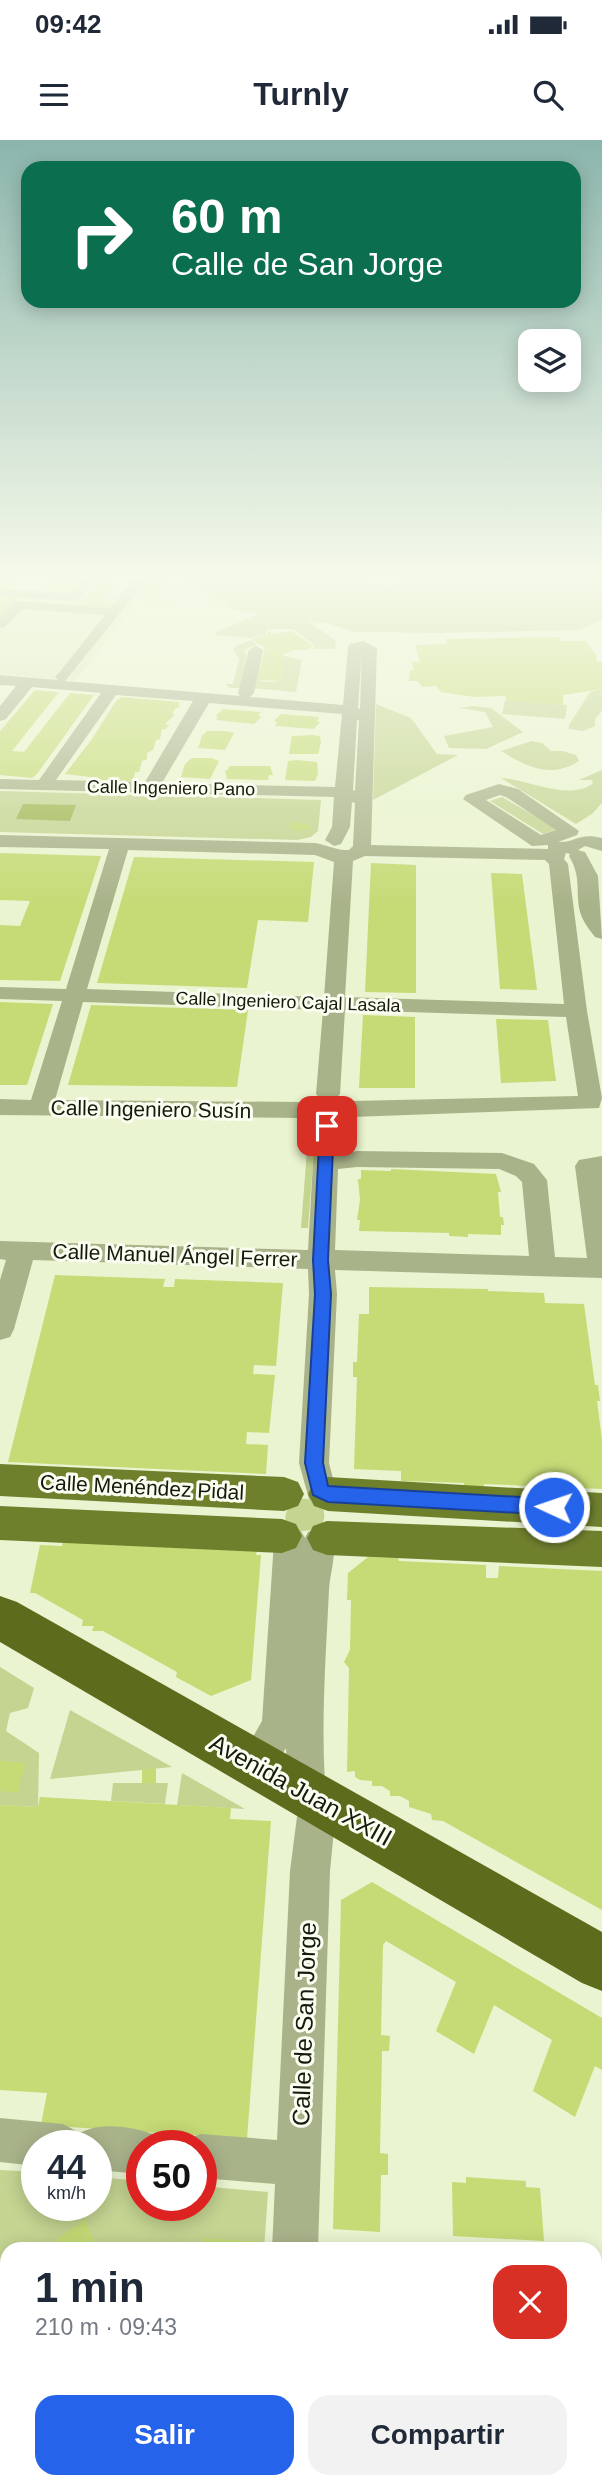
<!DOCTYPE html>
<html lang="es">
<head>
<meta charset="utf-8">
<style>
	body { margin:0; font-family:Helvetica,sans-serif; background:#f2f2f3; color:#1f2937; height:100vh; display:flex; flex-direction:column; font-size:26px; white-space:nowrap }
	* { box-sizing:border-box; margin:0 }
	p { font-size:23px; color:#747a83 }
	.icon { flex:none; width:38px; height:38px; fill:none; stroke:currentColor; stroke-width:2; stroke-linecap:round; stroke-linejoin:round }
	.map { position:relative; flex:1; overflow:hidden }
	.panel { position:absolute; left:0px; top:2102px; width:602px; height:247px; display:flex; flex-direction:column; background:#fff; border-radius:21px 21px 0 0; box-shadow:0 4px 18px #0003 }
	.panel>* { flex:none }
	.banner { position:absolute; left:21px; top:21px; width:560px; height:147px; border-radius:21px; box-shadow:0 4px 18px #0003; background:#0b6e4f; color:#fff; overflow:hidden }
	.controls { position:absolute; left:518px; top:189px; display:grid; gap:14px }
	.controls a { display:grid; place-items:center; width:63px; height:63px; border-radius:14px; background:#fff; box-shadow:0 4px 18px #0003; font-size:35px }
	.speed { position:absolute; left:21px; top:1990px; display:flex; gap:14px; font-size:35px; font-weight:700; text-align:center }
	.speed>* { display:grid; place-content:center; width:91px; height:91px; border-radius:50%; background:#fff; box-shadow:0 4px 18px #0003; line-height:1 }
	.speed small { font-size:18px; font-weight:400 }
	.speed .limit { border:10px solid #d22; background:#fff; color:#111 }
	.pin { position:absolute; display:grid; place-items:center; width:60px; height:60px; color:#fff; margin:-30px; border-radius:14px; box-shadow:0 4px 10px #0006 }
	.me { position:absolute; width:77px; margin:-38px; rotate:273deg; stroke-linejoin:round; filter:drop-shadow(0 0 5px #0008) }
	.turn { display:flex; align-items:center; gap:24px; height:147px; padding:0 35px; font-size:32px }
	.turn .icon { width:91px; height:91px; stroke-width:2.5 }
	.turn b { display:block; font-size:49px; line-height:60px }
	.round { display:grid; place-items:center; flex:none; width:74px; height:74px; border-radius:21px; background:#f2f2f3 }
	.head { display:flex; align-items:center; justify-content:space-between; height:119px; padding:0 35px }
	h1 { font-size:42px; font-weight:700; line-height:52px }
	.button { display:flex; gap:14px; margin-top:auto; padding:14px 35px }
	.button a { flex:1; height:80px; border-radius:21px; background:#2563eb; color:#fff; font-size:28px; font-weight:700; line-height:80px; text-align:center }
	.button a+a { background:#f2f2f3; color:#1f2937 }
	.status { display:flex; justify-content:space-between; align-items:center; height:49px; padding:0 35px; background:#fff; direction:ltr }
	.status svg { height:19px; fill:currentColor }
	header { display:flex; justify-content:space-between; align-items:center; height:91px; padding:0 35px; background:#fff; font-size:32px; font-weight:700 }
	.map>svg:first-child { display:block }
</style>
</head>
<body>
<div class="status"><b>09:42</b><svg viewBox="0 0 49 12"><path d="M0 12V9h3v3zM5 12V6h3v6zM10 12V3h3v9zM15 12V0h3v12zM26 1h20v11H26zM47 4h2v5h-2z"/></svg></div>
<header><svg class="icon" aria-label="menu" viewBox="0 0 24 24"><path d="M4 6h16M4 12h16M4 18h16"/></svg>Turnly<svg class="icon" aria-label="search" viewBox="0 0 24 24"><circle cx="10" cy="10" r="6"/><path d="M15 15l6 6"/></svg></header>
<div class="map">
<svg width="602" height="2348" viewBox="0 0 602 2348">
	<rect width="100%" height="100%" fill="#eaf4d0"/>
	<polygon fill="#dfeabe" points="0,437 177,437 230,463 229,468 188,459 173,468 136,463 75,541 0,534"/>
	<g fill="#c4d491">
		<polygon points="177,437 343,437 391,446 402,441 400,437 602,437 602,479 580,490 439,493 354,492 327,483 308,481 336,501 335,509 314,509 314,505 293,489 267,489 265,495 251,498 215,495 216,492 259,474 229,468 230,463"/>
		<polygon points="252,500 257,505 244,510 247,515 240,548 229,548 226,544 233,544 239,519 233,509 238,505"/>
		<polygon points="262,514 257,540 267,542 281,541 285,516 302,520 296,552 252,548"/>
		<polygon points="602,549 602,570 595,579 595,586 583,591 569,589 569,585 590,552"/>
		<polygon points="505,560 567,565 565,579 502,574"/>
		<polygon points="376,564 411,578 437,614 458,615 373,660"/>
		<polygon points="474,566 491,568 523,592 486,609 449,608 444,596 493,587 485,572 459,568"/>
		<path d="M532,601L542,603L551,611H563L576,615L579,621C551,639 527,627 501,611Z"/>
		<path d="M602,630V663L592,674L576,684L501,638C527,639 571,662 593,643L592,640H579Z"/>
		<polygon points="0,651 321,660 318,691 311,697 297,700 0,692"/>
		<polygon points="502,657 558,689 543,694 490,661"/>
		<polygon points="307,1010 314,1010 308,1088 301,1088"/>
		<path d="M299,1359C316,1357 330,1367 322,1385C296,1402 268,1379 299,1359Z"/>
		<polygon points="0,1527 34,1548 28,1568 10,1573 6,1591 39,1613 38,1667 0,1665"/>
		<polygon points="70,1570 172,1627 50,1639"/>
		<polygon points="182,1633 245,1669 177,1665"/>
		<polygon points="113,1643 168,1643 165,1664 111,1661"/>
		<polygon points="0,2030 37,2032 37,2065 96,2065 96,2037 142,2041 142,2065 201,2065 201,2046 268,2052 264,2109 7,2109 7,2342 249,2342 249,2348 0,2348"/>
	</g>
	<polygon fill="#a1b652" points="23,664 76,665 70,681 16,679"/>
	<g fill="#c5db76">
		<polygon points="0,437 25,437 0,453"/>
		<polygon points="53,437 77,437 72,442 79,443 74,449 43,447"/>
		<polygon points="101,437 119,437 101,462 115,463 110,469 78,467"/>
		<polygon points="150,437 173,437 156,455 140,454 143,450 140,449"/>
		<polygon points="0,454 22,455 0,478"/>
		<polygon points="268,491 273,494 292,491 313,506 307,510 294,510 282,515 285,516 281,541 257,540 265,508 252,499 267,495"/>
		<polygon points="559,497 561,501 586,501 596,515 597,522 602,522 602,549 563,555 563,565 507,561 505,556 474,557 441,552 436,546 422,547 417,541 409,541 410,530 414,530 412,522 420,522 415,505 447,504 445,499"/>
		<polygon points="35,550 59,552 12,611 24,612 70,553 94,555 37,634 32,638 0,635 0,591"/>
		<polygon points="122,557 180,562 178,565 181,566 175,569 172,574 175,575 165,584 169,585 166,589 162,589 160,599 156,600 153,610 147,613 147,619 142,621 139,632 135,632 133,642 89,639 90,637 65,634 92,599 116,561"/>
		<polygon points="223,569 261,572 258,576 262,576 254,584 216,580 218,576 215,576"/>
		<polygon points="281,574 319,577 317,581 320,582 314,589 275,586 277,582 274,581"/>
		<polygon points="207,591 226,591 234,593 225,610 198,608 202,596"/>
		<polygon points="312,595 320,596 321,602 318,614 289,614 292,596"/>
		<polygon points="192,618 211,618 219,621 210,639 181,637 185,624"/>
		<polygon points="297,620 317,622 318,634 315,641 285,640 288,621"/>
		<polygon points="229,626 270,626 273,635 269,635 268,640 227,639 225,630 228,630"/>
		<polygon points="296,682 309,685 309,689 295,691 290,688 290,685"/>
		<polygon points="0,713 101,716 60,841 0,840 0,785 20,786 30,761 0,760"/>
		<polygon points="134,717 314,722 308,782 258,780 247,848 97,843"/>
		<polygon points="371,723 416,725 416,853 365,852"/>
		<polygon points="491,733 522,734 537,850 500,849"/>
		<polygon points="0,862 53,864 27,945 0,945"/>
		<polygon points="91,865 248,870 237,947 68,945"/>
		<polygon points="363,875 415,877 415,948 359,948"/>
		<polygon points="496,879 548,880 556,941 501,943"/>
		<polygon points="391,1029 496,1034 501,1052 498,1052 500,1077 503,1077 504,1085 501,1085 501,1095 468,1094 468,1097 449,1096 449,1093 359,1091 360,1080 357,1080 360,1060 358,1039 361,1039 361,1030 391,1031"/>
		<polygon points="55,1135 165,1139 163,1147 174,1147 175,1139 283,1143 276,1226 254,1225 253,1234 275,1235 269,1293 247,1292 246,1304 268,1305 266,1334 8,1322"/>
		<polygon points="369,1147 488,1149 488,1151 544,1153 545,1163 584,1164 595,1245 598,1245 600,1261 597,1261 602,1300 602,1349 484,1344 484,1348 464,1347 464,1343 401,1341 401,1331 354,1329 357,1237 353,1237 353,1222 357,1222 359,1174 369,1174"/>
		<polygon points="63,1401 257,1410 256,1415 261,1415 251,1540 211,1556 176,1537 177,1532 103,1491 92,1491 94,1486 82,1486 83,1480 35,1453 30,1453 40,1405 62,1406"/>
		<polygon points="368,1417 398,1418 399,1421 486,1425 486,1438 498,1438 499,1426 602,1431 602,1770 443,1681 432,1680 431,1674 409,1667 409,1661 400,1656 390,1656 390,1651 382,1646 372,1646 372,1641 360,1640 355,1637 355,1631 347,1632 349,1528 344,1522 350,1510 351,1460 347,1460 348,1433"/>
		<polygon points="0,1621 25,1623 18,1653 0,1651"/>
		<polygon points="156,1628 156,1643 142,1643 142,1630"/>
		<polygon points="40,1657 231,1668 230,1679 271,1681 247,1999 41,1985 47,1953 0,1950 0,1665 38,1667"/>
		<polygon points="372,1742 602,1878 602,1930 595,1926 575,1977 533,1951 552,1900 494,1865 474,1914 436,1891 456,1842 386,1801 383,1805 381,1895 390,1896 389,1911 382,1911 380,2013 388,2014 388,2035 381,2035 380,2092 333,2089 341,1760"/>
		<polygon points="466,2037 526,2041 526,2047 540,2048 544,2101 453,2096 452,2042 466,2043"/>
		<polygon points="85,2079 95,2104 82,2109 58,2109 57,2099"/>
		<polygon points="204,2098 264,2102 264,2109 203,2109"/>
		<polygon points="595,2190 602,2190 602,2339 598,2339 599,2348 466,2348 466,2342 595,2342"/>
		<polygon points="325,2342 386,2342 386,2348 324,2348"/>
	</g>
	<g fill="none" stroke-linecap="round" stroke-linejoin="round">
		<g fill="#a9b38a" fill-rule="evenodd">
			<polygon points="84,437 98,437 78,460 73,461 0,456 0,448 69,453"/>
			<path d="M135,437H149L65,541L240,556L238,553L249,510L256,506L263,510L254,553L250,557L343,565L348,507L350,504L363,501L377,508L371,705L548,709V705L532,706L463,659L466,655L499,644L518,649L579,691L577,695L558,702C575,703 579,692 602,698V711L585,706L578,710L585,712L598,736L602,799L595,797C589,789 583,782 580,772C575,750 582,738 569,716L570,714L566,713L564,719L568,724L587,871L602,958L599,968L352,977L344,974L340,969L344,964L352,961L578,956L566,877L345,870L340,954L336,959L328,961L320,959L316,954L323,870L83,862L55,960L301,962L309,965L313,970L309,975L301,978L0,975V959L31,960L62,861L0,859V847L66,849L109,709L0,707V695L315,703C327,705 338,711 349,710L353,706L355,663L352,662L350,687L341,704L334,706L325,700L332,687L334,657L0,649V639L39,640L101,553L32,547L6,579L0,581V566L16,546L0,545V535L58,540L55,537L58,534L105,475L22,469L5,487L0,488V476L13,462L18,461L111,468ZM362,510L360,569L358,568ZM116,555L193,561L145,642L56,640ZM209,563L342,574L335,647L162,643ZM357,580H359L355,651L353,650ZM500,655L506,657L556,690L541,695L486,660ZM128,710L315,715L334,722L324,857L87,849ZM365,716L545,720L549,724L564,864L345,857L353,721Z"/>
			<path d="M327,979L336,981L339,987L338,1015L357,1011L502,1013L534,1024L547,1040L555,1117L587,1118L575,1026L579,1020L602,1016V1138L335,1130L337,1154L329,1323L336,1350L331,1359L320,1363L309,1359L299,1323L309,1154L308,1129L33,1120L14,1189L10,1197L0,1200V1140L6,1120L0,1119V1101L308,1110L315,987L318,981ZM357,1027L499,1029L516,1036L522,1042L529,1116L335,1110L338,1029Z"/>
			<path d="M290,1387L301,1391L305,1398L308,1392L319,1388L330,1392C339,1409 330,1431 329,1450C326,1514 321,1579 325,1643L331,1646L337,1659L330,1731L318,2109H272L275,2044L201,2038V2006H183L185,2000L201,1994L277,2000L290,1731L298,1669L294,1667L288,1654L286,1608L268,1638L255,1643L242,1638L237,1625L262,1581L274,1401L279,1391Z"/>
			<path d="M0,1978L63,1984L80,1993C102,1981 135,1987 158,1996L162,2006H142V2034L96,2030V2006H37V2026L0,2022Z"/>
			<rect x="595" y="2123" width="7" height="48"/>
			<polygon points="258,2342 309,2342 310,2348 258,2348"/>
		</g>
		<g fill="#6f802d" fill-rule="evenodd">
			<polygon points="0,1324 284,1337 298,1342 304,1354 298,1366 284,1371 0,1356"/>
			<polygon points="328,1337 602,1353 602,1387 328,1371 314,1366 308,1354 314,1342"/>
			<polygon points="0,1366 282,1379 296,1384 302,1396 296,1408 282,1413 0,1400"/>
			<polygon points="327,1381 602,1391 602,1427 327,1415 313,1410 307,1398 313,1386"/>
		</g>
		<polygon fill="#5d6b1d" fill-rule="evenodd" points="0,1456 17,1462 602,1792 602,1851 582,1843 0,1502"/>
	</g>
	<linearGradient id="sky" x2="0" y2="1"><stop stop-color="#8bb5ac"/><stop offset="0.57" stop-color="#f6faea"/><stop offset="1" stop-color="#f6faea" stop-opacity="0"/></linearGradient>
	<rect width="602" height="765" fill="url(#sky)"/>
	<polygon fill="#2563eb" stroke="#184099" stroke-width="2" points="327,982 334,986 328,1120 331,1154 323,1323 328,1346 554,1359 561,1362 563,1367 561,1373 554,1375 346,1363 328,1362 313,1355 305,1323 315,1154 313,1120 320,986"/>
	<g text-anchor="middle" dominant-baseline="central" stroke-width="6" stroke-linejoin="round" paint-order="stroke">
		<g font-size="18" fill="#16190c" stroke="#fafef0">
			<text transform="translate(171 648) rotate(1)">Calle Ingeniero Pano</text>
			<text transform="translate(288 862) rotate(2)">Calle Ingeniero Cajal Lasala</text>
		</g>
		<g font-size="21" fill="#16190c" stroke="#fafef0">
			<text transform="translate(151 969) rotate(1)">Calle Ingeniero Susín</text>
			<text transform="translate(175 1115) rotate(2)">Calle Manuel Ángel Ferrer</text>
			<text transform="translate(142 1347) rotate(3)">Calle Menéndez Pidal</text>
		</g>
		<g font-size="24" fill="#16190c" stroke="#fafef0">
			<text transform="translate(301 1650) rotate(29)">Avenida Juan XXIII</text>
			<text transform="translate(304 1884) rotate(-88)">Calle de San Jorge</text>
		</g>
	</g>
</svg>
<div class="controls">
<a><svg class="icon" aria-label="layers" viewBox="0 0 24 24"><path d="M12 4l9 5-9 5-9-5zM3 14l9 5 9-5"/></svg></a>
</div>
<div class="speed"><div>44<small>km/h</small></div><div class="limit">50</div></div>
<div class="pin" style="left:327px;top:986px;background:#d93025"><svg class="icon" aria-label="arrive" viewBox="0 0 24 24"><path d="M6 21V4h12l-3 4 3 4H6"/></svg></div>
<svg class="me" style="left:554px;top:1367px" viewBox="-20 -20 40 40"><circle r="17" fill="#2563eb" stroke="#fff" stroke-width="3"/><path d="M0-11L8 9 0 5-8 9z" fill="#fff"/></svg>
<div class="banner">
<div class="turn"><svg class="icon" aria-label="right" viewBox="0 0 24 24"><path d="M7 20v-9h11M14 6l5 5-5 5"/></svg><div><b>60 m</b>Calle de San Jorge</div></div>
</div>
<section class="panel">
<div class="head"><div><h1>1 min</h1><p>210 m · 09:43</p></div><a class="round" style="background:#d93025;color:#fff"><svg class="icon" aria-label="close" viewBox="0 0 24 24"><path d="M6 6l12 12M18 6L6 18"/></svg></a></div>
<div class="button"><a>Salir</a><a>Compartir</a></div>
</section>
</div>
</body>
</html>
